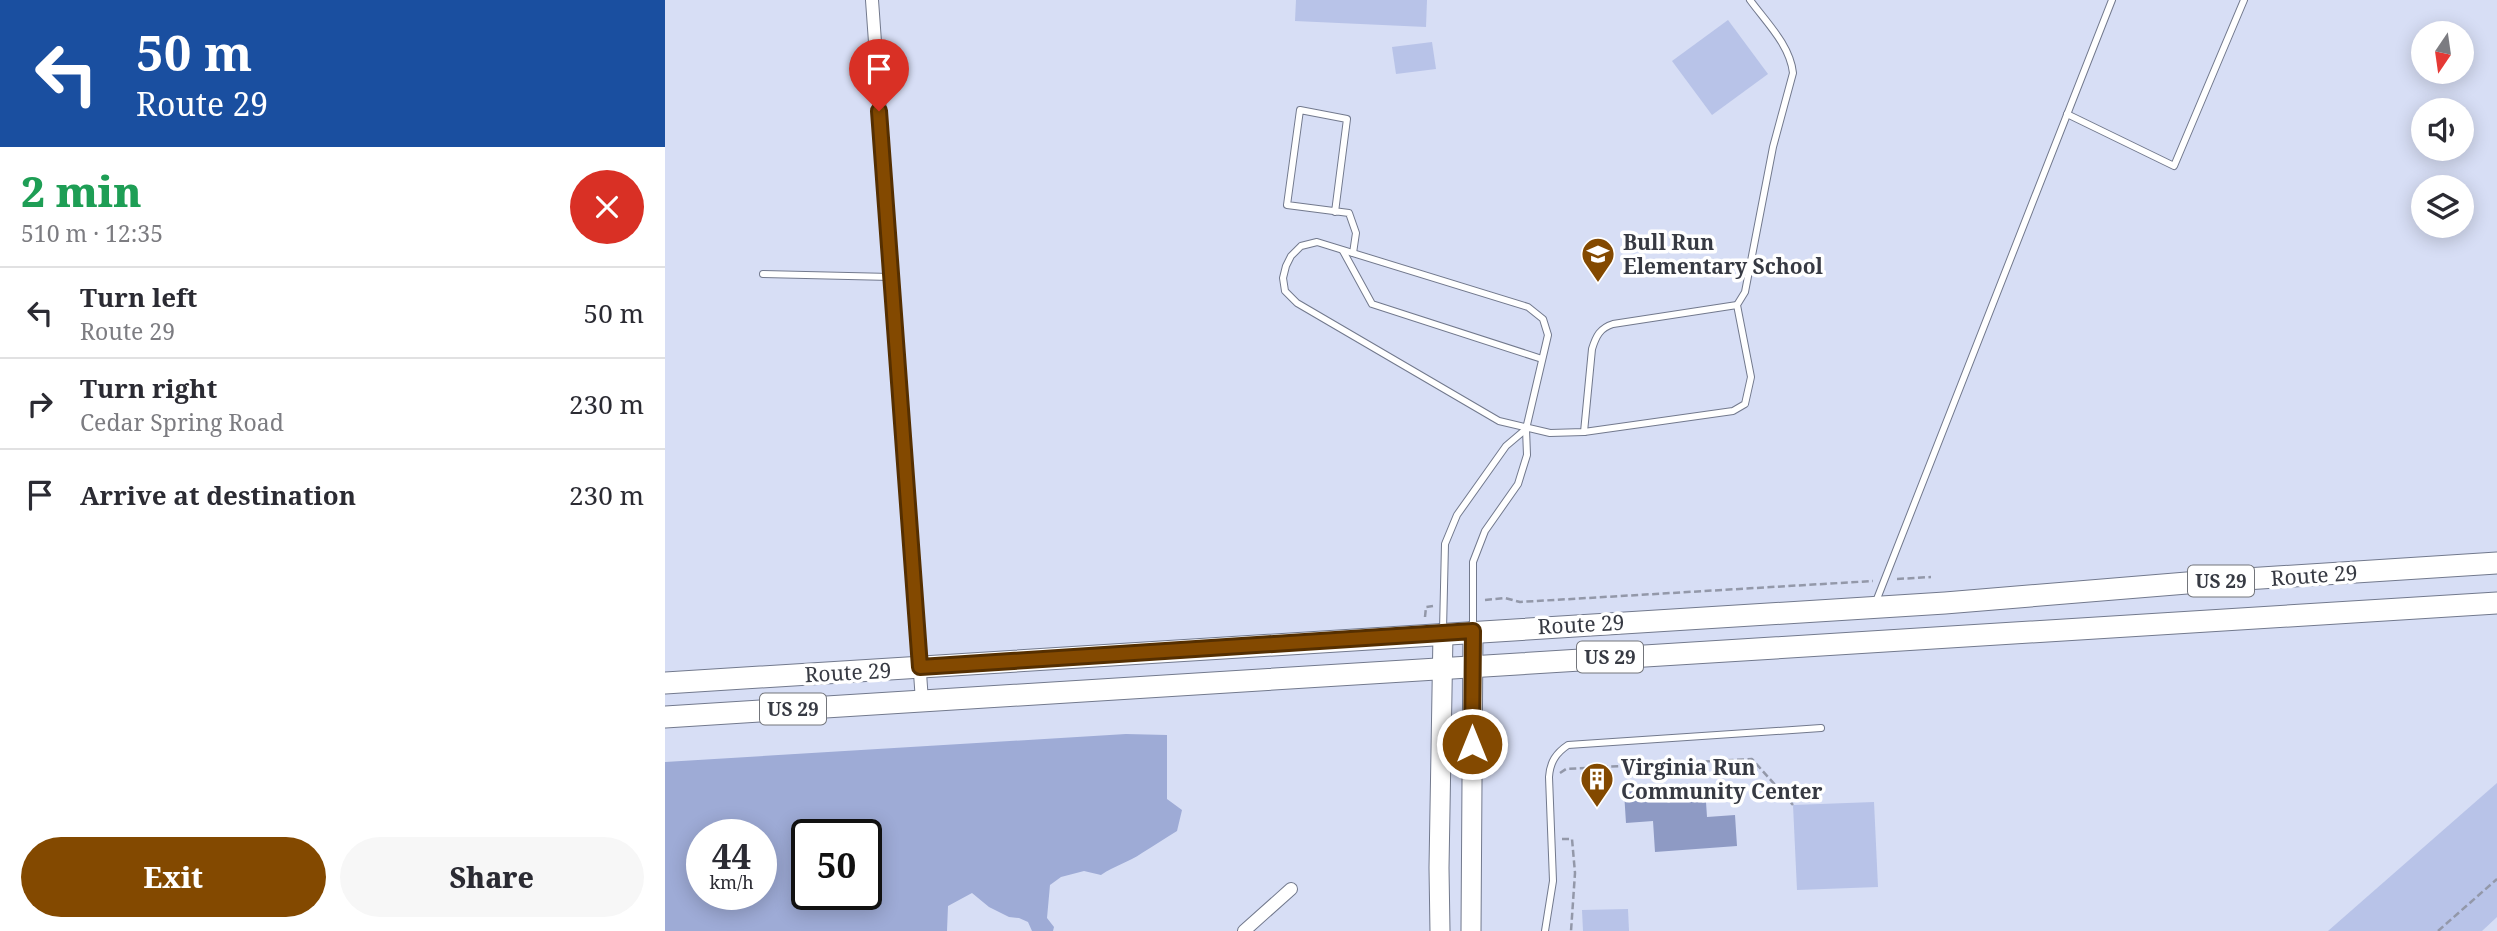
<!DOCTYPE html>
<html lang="en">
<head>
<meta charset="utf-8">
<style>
	body { margin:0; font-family:"Noto Serif",serif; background:#f7f7f7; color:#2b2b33; height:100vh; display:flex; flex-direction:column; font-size:26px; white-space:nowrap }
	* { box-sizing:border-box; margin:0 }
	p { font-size:23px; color:#7c7c81 }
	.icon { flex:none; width:38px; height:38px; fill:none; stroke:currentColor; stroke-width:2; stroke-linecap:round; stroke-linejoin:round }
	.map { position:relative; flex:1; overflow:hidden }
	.drawer { display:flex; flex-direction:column; background:#fff; width:665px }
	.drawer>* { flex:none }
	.top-card { background:#1a4fa0; color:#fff; overflow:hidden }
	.needle { width:46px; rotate:193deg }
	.fabs { position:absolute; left:1746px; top:21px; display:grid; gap:14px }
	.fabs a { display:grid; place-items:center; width:63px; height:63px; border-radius:50%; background:#fff; box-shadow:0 4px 18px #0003; font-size:35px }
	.speed { position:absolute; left:21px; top:819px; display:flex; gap:14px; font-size:35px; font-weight:700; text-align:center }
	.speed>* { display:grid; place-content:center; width:91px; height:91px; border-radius:50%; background:#fff; box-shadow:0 4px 18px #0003; line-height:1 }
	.speed small { font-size:18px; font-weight:400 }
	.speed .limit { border:4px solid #111; border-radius:10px; background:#fff; color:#111 }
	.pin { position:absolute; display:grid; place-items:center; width:60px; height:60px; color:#fff; margin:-72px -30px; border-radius:50% 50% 50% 0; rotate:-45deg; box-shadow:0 0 7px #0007 }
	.pin .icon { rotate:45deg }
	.me { position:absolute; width:77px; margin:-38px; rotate:0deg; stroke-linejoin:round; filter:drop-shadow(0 0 5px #0008) }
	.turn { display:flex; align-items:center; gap:24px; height:147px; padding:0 21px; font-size:32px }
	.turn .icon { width:91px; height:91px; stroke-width:2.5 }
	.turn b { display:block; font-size:49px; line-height:60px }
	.round { display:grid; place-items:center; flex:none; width:74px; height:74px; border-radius:37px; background:#f7f7f7 }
	.summary { display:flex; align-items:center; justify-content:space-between; height:119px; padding:0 21px }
	h1 { font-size:42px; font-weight:800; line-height:52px; color:#1e9e55 }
	.cta { display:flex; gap:14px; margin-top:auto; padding:14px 21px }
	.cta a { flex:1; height:80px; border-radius:42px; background:#834900; color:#fff; font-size:28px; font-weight:800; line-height:80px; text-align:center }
	.cta a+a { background:#f7f7f7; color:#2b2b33 }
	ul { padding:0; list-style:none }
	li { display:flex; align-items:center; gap:21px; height:91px; padding:0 21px; border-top:2px solid #e1e1e2 }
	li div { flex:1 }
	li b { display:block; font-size:26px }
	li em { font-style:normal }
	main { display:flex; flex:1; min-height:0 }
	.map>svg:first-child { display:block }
</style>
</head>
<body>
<main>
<section class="drawer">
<div class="top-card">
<div class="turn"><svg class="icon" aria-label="left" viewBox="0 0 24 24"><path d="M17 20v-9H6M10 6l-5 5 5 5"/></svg><div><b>50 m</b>Route 29</div></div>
</div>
<div class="summary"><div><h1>2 min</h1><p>510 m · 12:35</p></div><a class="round" style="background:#d93025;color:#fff"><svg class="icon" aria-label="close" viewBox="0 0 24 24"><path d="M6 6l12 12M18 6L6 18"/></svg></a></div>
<ul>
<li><svg class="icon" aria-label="left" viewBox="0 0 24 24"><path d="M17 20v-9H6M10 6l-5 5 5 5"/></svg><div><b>Turn left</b><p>Route 29</p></div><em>50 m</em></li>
<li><svg class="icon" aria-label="right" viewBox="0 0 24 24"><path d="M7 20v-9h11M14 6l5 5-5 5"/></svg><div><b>Turn right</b><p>Cedar Spring Road</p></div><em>230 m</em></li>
<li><svg class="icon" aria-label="arrive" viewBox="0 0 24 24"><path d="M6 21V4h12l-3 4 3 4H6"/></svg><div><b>Arrive at destination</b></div><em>230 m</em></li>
</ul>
<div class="cta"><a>Exit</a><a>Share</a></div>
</section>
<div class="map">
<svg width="1832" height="931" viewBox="0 0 1832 931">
	<rect width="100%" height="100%" fill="#d7def5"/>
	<g fill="#b8c3e8">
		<polygon points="631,0 762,0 761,27 630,21"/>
		<polygon points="1063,20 1103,74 1047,115 1007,61"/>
		<polygon points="767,42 771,69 731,74 727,47"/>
		<polygon points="1832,783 1832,917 1817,931 1663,931"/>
		<polygon points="1209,802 1213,887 1132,890 1128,805"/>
		<polygon points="963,909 964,931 918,931 917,910"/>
	</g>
	<path fill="#9eabd6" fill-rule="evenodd" d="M461,734L502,735V799L517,810L512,831C500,838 489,846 477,853C464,862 449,866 436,875L419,871L396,877L385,885L382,918L389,927L388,931H367L363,922L354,918L344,917L324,907L307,893L283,906L282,931H0V762ZM37,835H96V894H37ZM142,835H201V894H142Z"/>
	<polygon fill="#8e9ac4" points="1040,787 1042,817 1070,815 1072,846 990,852 988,821 961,823 959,792"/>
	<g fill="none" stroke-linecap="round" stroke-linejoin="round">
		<defs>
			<g id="service">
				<polyline points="1402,114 1509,166 1579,0"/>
				<polyline points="670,212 682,119 635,110 622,205 684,213 691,233 688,253"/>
				<polyline points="678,251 707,304 877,359"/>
				<polyline points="98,274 226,277"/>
				<path d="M919,432L927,349C931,336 935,328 948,324L1072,305"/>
				<polyline points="1210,604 1447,0"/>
				<path d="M808,629V562L820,531L853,484L862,455L861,429L883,335L878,319L863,307L652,242L636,246L626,256L621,266L618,278L620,291L632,303L834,421L885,433L919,432L1068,411L1080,404L1086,377L1072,305L1080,292L1108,147L1128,73C1125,45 1101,22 1085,0"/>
				<polyline points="778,630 780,544 792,515 841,446 861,429"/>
				<path d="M880,931L888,881L884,777C885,762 891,753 903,745L1156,728"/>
			</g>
			<g id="minor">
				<polyline points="207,0 257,701"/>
				<polyline points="579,931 626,889"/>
			</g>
			<g id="secondary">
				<polyline points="775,931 774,868 778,633"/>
				<polyline points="806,931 808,631"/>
			</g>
			<g id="primary">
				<polyline points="0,683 1280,603 1534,582 1832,563"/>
				<polyline points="0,717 1832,603"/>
			</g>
		</defs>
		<use href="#service" stroke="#72798d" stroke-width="8"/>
		<use href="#minor" stroke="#72798d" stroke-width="14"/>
		<use href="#secondary" stroke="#72798d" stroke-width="21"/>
		<use href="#primary" stroke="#72798d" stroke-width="23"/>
		<g stroke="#9398a9" stroke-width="2.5" stroke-dasharray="7 3.5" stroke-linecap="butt">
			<polyline points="1232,579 1266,577"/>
			<polyline points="820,600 840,598 855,602 1208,581"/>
			<polyline points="760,617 761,607 768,606"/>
			<polyline points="895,773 901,769 1087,759 1128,805"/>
			<polyline points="897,839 907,839 910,873 906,931"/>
			<polyline points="1773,931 1832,879"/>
		</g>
		<use href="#service" stroke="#fff" stroke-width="6"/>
		<use href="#minor" stroke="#fff" stroke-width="12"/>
		<use href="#secondary" stroke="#fff" stroke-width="19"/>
		<use href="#primary" stroke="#fff" stroke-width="21"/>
	</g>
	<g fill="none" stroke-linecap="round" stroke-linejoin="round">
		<defs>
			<polyline id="route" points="214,111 255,667 808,631 807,744"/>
		</defs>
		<use href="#route" stroke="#552f00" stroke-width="18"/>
		<use href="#route" stroke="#834900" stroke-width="12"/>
	</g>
	<defs>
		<symbol id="school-pin" viewBox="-11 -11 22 30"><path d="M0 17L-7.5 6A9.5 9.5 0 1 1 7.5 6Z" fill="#834900" stroke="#fff"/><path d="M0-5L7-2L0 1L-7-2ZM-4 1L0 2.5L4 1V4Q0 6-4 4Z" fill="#fff"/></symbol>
		<symbol id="building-pin" viewBox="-11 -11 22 30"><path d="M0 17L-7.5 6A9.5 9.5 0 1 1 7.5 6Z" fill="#834900" stroke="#fff"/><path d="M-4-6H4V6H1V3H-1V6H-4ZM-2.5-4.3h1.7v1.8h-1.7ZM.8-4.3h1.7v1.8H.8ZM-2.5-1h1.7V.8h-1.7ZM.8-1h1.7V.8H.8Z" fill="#fff"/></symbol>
	</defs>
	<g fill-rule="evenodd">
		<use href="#school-pin" x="914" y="235" width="38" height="52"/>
		<use href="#building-pin" x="913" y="760" width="38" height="52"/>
	</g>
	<g text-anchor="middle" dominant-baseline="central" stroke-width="7" stroke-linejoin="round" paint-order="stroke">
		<g fill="#fff" stroke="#73757b" stroke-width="2">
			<rect x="1523" y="565.5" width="66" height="31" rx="5"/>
			<rect x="912" y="641.5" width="66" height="31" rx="5"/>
			<rect x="95" y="693.5" width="66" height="31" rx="5"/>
		</g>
		<g font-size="19" font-weight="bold" fill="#373a43">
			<text x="1556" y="581">US 29</text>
			<text x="945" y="657">US 29</text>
			<text x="128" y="709">US 29</text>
		</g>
		<g font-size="21" font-weight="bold" fill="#373a43" stroke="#fff" text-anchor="start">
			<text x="958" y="242">Bull Run<tspan x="958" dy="24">Elementary School</tspan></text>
			<text x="956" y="767">Virginia Run<tspan x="956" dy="24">Community Center</tspan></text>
		</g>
		<g font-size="21" fill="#373a43" stroke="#fff">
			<text transform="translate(1649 575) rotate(-4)">Route 29</text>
			<text transform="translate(916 624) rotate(-3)">Route 29</text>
			<text transform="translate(183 672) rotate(-3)">Route 29</text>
		</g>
	</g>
</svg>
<div class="fabs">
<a><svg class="needle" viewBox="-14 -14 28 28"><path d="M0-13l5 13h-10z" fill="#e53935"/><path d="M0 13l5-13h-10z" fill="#7c7c81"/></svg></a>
<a><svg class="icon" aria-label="sound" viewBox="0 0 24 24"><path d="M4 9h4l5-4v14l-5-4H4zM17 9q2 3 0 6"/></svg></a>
<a><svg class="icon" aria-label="layers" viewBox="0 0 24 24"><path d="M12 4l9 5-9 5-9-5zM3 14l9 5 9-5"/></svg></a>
</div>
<div class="speed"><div>44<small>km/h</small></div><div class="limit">50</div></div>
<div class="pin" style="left:214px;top:111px;background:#d93025"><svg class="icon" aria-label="arrive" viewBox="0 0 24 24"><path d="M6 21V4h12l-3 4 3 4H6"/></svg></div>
<svg class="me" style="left:807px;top:744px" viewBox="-20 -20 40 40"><circle r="17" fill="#834900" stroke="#fff" stroke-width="3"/><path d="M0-11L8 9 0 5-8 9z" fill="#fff"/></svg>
</div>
</main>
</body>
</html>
